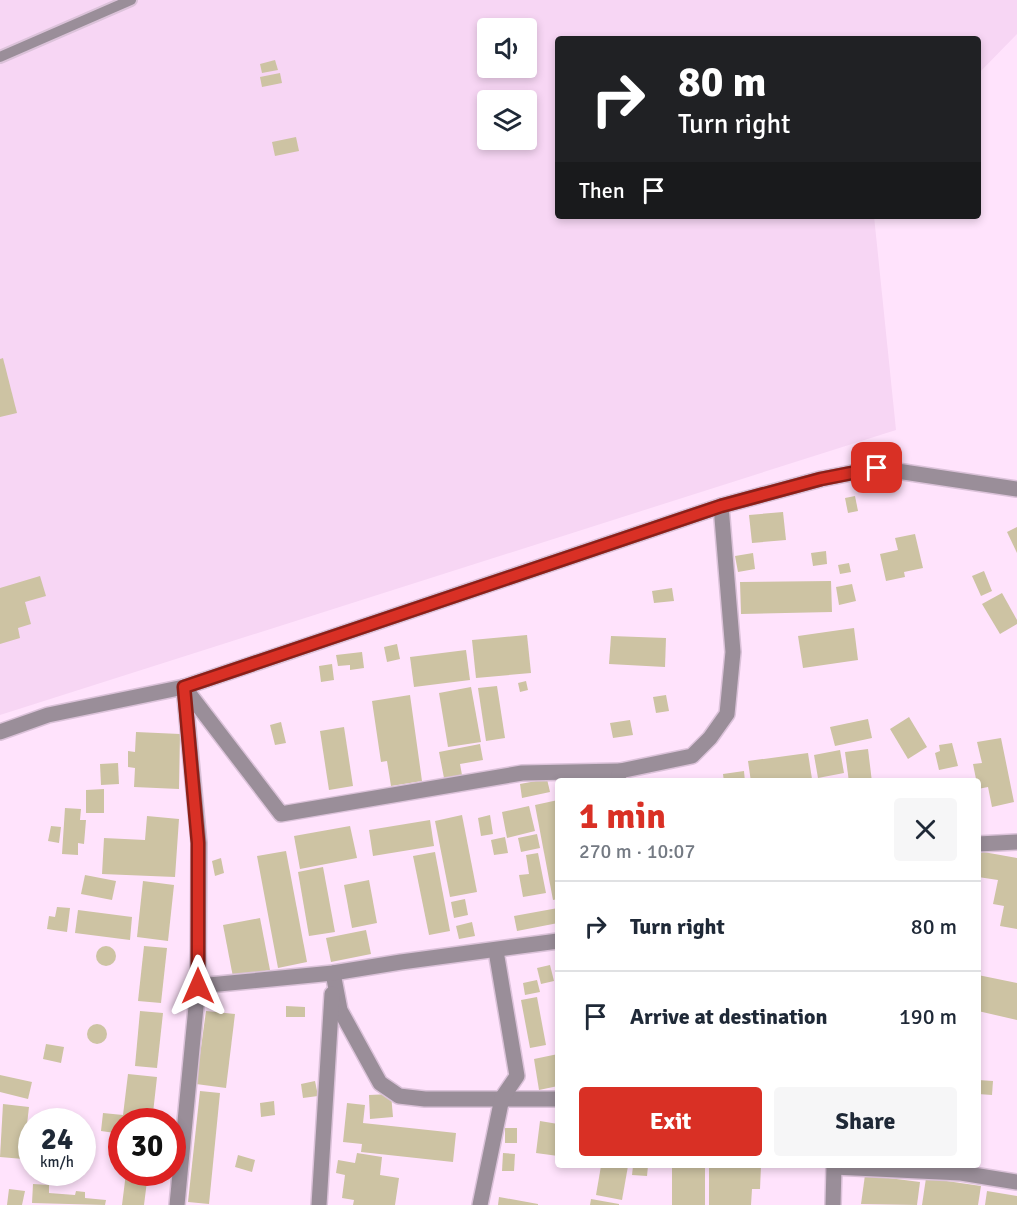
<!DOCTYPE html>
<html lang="en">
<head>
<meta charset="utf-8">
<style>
	body { margin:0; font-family:Signika,sans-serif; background:#f6f6f7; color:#1f2937; height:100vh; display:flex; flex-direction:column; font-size:22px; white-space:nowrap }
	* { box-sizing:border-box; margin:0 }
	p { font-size:20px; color:#747a83 }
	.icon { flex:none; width:33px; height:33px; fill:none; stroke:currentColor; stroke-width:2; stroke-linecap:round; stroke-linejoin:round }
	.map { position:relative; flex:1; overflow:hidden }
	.panel { position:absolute; left:555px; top:778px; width:426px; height:390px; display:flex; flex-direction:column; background:#fff; border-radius:6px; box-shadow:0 3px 9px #0003 }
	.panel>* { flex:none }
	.top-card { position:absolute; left:555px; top:36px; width:426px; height:183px; border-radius:6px; box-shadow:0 3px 9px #0003; background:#202124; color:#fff; overflow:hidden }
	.tools { position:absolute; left:477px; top:18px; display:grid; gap:12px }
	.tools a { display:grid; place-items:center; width:60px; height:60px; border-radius:6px; background:#fff; box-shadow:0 3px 9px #0003; font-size:30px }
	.speed { position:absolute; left:18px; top:1108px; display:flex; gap:12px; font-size:30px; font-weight:700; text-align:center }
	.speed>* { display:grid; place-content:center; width:78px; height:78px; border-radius:50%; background:#fff; box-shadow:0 3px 9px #0003; line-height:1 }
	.speed small { font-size:15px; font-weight:400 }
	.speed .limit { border:9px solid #d22; background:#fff; color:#111 }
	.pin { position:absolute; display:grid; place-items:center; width:51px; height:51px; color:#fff; margin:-26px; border-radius:12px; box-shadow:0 3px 9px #0006 }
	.me { position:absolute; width:66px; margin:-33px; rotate:0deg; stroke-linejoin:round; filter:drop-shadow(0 0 4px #0008) }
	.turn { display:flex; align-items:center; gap:21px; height:126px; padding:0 24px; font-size:27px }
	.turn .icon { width:78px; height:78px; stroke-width:2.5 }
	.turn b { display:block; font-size:42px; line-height:51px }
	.then { display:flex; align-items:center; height:57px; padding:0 24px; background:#0003; gap:12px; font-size:22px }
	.round { display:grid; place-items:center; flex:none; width:63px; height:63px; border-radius:6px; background:#f6f6f7 }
	.overview { display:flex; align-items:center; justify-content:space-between; height:102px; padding:0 24px }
	h1 { font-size:36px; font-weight:800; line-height:45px; color:#d93025 }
	.primary-button { display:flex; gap:12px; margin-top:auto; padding:12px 24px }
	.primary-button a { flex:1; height:69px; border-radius:6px; background:#d93025; color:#fff; font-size:24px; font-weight:800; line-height:69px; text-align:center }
	.primary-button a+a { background:#f6f6f7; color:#1f2937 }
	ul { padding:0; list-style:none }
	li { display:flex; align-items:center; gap:18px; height:90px; padding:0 24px; border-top:2px solid #e0e1e3 }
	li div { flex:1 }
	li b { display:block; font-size:22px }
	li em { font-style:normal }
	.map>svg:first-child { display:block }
</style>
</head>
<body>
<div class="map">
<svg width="1017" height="1205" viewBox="0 0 1017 1205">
	<rect width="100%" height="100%" fill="#ffe3fc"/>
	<path fill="#f7d6f4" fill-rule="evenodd" d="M0,0H1017V34L978,74V39H558V216H874L896,430L0,715ZM488,28H526V68H488ZM488,100H526V140H488Z"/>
	<g fill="#cdc3a3">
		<polygon points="275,60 278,70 262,73 260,64"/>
		<polygon points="280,73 282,83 262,87 260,77"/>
		<polygon points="296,137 299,151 275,156 272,142"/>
		<polygon points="3,358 17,413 0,417 0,359"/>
		<polygon points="855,496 858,511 848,513 845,498"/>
		<polygon points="783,512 786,540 752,543 749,515"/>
		<polygon points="1017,527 1017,553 1007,532"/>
		<polygon points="915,534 923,568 904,572 905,577 886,581 880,554 898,550 895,538"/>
		<polygon points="826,551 827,564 813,566 811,553"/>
		<polygon points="753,553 755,569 738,572 735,556"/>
		<polygon points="849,563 851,572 840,574 838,565"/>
		<polygon points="984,571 992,591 981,596 972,576"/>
		<polygon points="40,576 46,596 25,602 31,624 18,628 20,638 0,644 0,588"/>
		<polygon points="831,581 832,612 741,614 740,582"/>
		<polygon points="852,584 856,601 839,605 836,587"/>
		<polygon points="672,588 674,601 654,603 652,591"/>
		<polygon points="1002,593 1017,620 1017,624 1000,634 982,604"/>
		<polygon points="854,628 858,660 803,668 798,636"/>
		<polygon points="527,635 531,673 476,678 472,640"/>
		<polygon points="611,636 666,638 665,667 609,664"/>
		<polygon points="397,644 400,659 387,662 384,647"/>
		<polygon points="466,650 470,680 414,687 410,657"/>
		<polygon points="362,652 364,668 350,670 350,665 338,666 336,655"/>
		<polygon points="332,664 334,680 321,682 319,666"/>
		<polygon points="526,681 528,690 520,692 518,683"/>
		<polygon points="497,686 505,738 486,741 478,688"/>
		<polygon points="471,687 481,742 448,747 439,693"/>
		<polygon points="410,695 422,781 391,786 387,761 381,762 372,701"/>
		<polygon points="666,695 669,711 656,713 653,697"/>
		<polygon points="909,717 927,747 908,759 890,729"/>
		<polygon points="868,719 872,738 835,746 830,727"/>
		<polygon points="630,720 633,735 613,738 610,723"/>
		<polygon points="281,722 286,743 275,745 270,725"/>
		<polygon points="344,727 353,786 329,790 320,731"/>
		<polygon points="136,732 180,734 179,789 134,787 135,768 128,767 128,751 135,752"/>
		<polygon points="1001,738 1014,802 992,807 988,787 978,789 973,764 982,763 977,742"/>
		<polygon points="952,743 958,766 939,770 935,753 940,751 939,745"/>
		<polygon points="480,744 483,760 460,764 462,775 444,778 439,752"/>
		<polygon points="868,749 872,782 849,782 845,752"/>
		<polygon points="840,750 844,773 818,778 814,755"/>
		<polygon points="808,753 812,779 793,782 751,782 748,761"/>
		<polygon points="118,763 119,784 101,785 100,764"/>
		<polygon points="744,771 745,782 724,782 723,774"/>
		<polygon points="547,779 550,792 522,798 520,784"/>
		<polygon points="104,789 104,813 86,813 86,790"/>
		<polygon points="558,800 558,899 553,900 535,805"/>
		<polygon points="529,806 535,831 507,838 502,812"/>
		<polygon points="65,808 81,809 80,820 86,820 84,844 78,843 78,855 62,854"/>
		<polygon points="462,815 477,892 450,897 435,821"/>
		<polygon points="490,815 493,834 481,836 478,818"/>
		<polygon points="147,816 179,819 175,877 102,874 104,838 145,840"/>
		<polygon points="430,820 434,846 373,856 369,830"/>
		<polygon points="51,826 61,827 59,843 48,841"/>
		<polygon points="350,826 357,858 300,869 294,836"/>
		<polygon points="537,834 540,848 521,852 518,838"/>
		<polygon points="505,837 508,853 494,855 491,840"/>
		<polygon points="286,851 307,962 278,968 257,856"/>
		<polygon points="978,851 1017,858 1017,929 1000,926 1004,906 993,904 998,880 978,877"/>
		<polygon points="435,852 450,931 429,935 413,856"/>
		<polygon points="538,853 546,893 523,897 519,875 529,874 526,855"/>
		<polygon points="221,858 224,873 215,876 212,861"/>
		<polygon points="323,867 335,932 309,936 298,872"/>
		<polygon points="85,875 116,881 112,900 81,894"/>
		<polygon points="369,880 377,923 352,928 344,885"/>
		<polygon points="143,881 174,885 168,941 137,937"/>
		<polygon points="465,899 468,915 454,918 451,902"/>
		<polygon points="57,907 70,908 67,932 47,929 49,916 55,917"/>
		<polygon points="558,908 558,923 517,931 514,916"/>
		<polygon points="78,910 132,917 130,940 75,933"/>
		<polygon points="260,918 270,970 233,977 223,925"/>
		<polygon points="472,922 475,936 459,939 456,926"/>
		<polygon points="366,930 371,954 331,962 326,938"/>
		<polygon points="144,946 167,948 161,1003 138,1001"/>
		<circle cx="106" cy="956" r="10"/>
		<polygon points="550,965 554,981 541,984 537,968"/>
		<polygon points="978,975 1017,983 1017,1020 978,1011"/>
		<polygon points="537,980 540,992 525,995 523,983"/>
		<polygon points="537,997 546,1045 530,1048 521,1000"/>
		<polygon points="286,1006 305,1007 305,1017 286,1017"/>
		<polygon points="140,1011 163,1013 157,1068 135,1066"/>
		<polygon points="206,1011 235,1014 226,1088 196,1084"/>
		<circle cx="97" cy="1034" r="10"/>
		<polygon points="46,1044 64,1047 61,1063 43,1059"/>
		<polygon points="558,1054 558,1086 539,1090 534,1059"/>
		<polygon points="128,1074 157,1077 152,1122 122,1122 122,1134 101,1131 103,1113 123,1115"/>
		<polygon points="0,1075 32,1082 28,1099 0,1092"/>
		<polygon points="978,1080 993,1081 992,1095 978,1094"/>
		<polygon points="315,1081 318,1096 303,1098 301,1084"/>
		<polygon points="200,1091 220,1093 209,1204 188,1202"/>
		<polygon points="391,1094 393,1117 370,1119 369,1095"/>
		<polygon points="274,1101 275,1115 261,1117 260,1103"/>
		<polygon points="347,1103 365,1105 363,1123 456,1133 453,1162 361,1152 362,1144 343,1142"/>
		<polygon points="3,1104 29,1107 23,1159 0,1157"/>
		<polygon points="540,1121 558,1124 558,1156 536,1153"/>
		<rect x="505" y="1128" width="12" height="15"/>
		<polygon points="357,1153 382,1157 380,1175 399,1178 395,1205 353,1205 354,1200 342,1198 345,1175 336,1173 338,1160 355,1163"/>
		<polygon points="503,1153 515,1154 514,1171 502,1171"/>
		<polygon points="238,1155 255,1160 252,1172 235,1167"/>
		<polygon points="601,1166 628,1166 622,1200 596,1195"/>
		<polygon points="633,1166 648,1166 647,1176 632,1175"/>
		<rect x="672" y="1166" width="33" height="39"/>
		<polygon points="709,1166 761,1166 760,1189 752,1189 751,1205 709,1205"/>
		<polygon points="126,1173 148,1173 144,1205 122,1205"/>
		<polygon points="865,1175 920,1182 917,1205 861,1204"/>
		<polygon points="926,1178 981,1186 978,1205 922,1205"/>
		<polygon points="33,1184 49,1185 49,1193 75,1195 76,1191 85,1192 85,1198 106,1200 105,1205 32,1203"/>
		<polygon points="9,1189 25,1191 22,1205 7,1205"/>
		<polygon points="987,1191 1017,1196 1017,1205 985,1205"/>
		<polygon points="499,1197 538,1204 538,1205 498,1205"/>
		<polygon points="591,1199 619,1204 619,1205 590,1205"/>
	</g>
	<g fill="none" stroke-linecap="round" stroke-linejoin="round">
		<defs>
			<polyline id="service" points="0,57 131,0"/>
			<g id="minor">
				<polyline points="184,687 281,814 522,773 620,771"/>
				<polyline points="0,732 48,715 184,687 721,506 821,479 877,468 1017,489"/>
				<polyline points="618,779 620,771 692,756 710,738 727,714 733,652 721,506"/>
				<polyline points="978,844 1017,842"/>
				<polyline points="333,973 340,1010 380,1083 399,1096 425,1099 558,1099"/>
				<polyline points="198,986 333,973 401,962 558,941"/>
				<polyline points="834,1167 961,1173 1017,1182"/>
				<polyline points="177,1205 198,986 199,843 184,687"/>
				<polyline points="319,1205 332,994"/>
				<polyline points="480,1205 502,1098 517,1076 496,951"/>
				<polyline points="833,1205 834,1166"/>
			</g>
		</defs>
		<use href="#service" stroke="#dbc2d9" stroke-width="14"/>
		<use href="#minor" stroke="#dbc2d9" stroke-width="18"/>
		<use href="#service" stroke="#9a8e99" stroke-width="10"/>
		<use href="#minor" stroke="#9a8e99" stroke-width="15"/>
	</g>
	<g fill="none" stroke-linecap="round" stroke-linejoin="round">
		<defs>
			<polyline id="route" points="198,986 198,843 184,687 721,506 821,479 877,468"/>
		</defs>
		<use href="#route" stroke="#8d1f18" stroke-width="15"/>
		<use href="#route" stroke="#d93025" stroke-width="10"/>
	</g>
</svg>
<div class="tools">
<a><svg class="icon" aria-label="sound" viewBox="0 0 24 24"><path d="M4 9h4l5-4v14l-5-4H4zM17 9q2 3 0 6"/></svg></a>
<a><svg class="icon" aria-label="layers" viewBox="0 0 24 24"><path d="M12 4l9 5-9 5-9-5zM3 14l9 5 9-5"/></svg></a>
</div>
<div class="speed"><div>24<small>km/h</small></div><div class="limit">30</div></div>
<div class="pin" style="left:877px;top:468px;background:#d93025"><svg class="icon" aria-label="arrive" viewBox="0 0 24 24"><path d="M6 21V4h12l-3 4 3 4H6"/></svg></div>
<svg class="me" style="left:198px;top:986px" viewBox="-20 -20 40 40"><path d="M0-17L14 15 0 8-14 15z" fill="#d93025" stroke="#fff" stroke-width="4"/></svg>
<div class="top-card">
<div class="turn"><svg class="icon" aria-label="right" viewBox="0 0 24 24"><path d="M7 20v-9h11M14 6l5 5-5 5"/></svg><div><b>80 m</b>Turn right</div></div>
<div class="then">Then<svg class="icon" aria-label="arrive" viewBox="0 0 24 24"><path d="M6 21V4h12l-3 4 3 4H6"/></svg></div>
</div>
<section class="panel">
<div class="overview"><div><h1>1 min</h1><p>270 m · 10:07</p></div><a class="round"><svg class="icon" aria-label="close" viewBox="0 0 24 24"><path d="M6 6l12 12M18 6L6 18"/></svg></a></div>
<ul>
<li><svg class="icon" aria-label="right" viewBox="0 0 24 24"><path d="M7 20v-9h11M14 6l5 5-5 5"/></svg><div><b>Turn right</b></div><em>80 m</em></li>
<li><svg class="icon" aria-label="arrive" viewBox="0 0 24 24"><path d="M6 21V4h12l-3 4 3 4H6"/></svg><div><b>Arrive at destination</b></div><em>190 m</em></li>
</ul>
<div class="primary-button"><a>Exit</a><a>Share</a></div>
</section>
</div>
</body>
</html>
